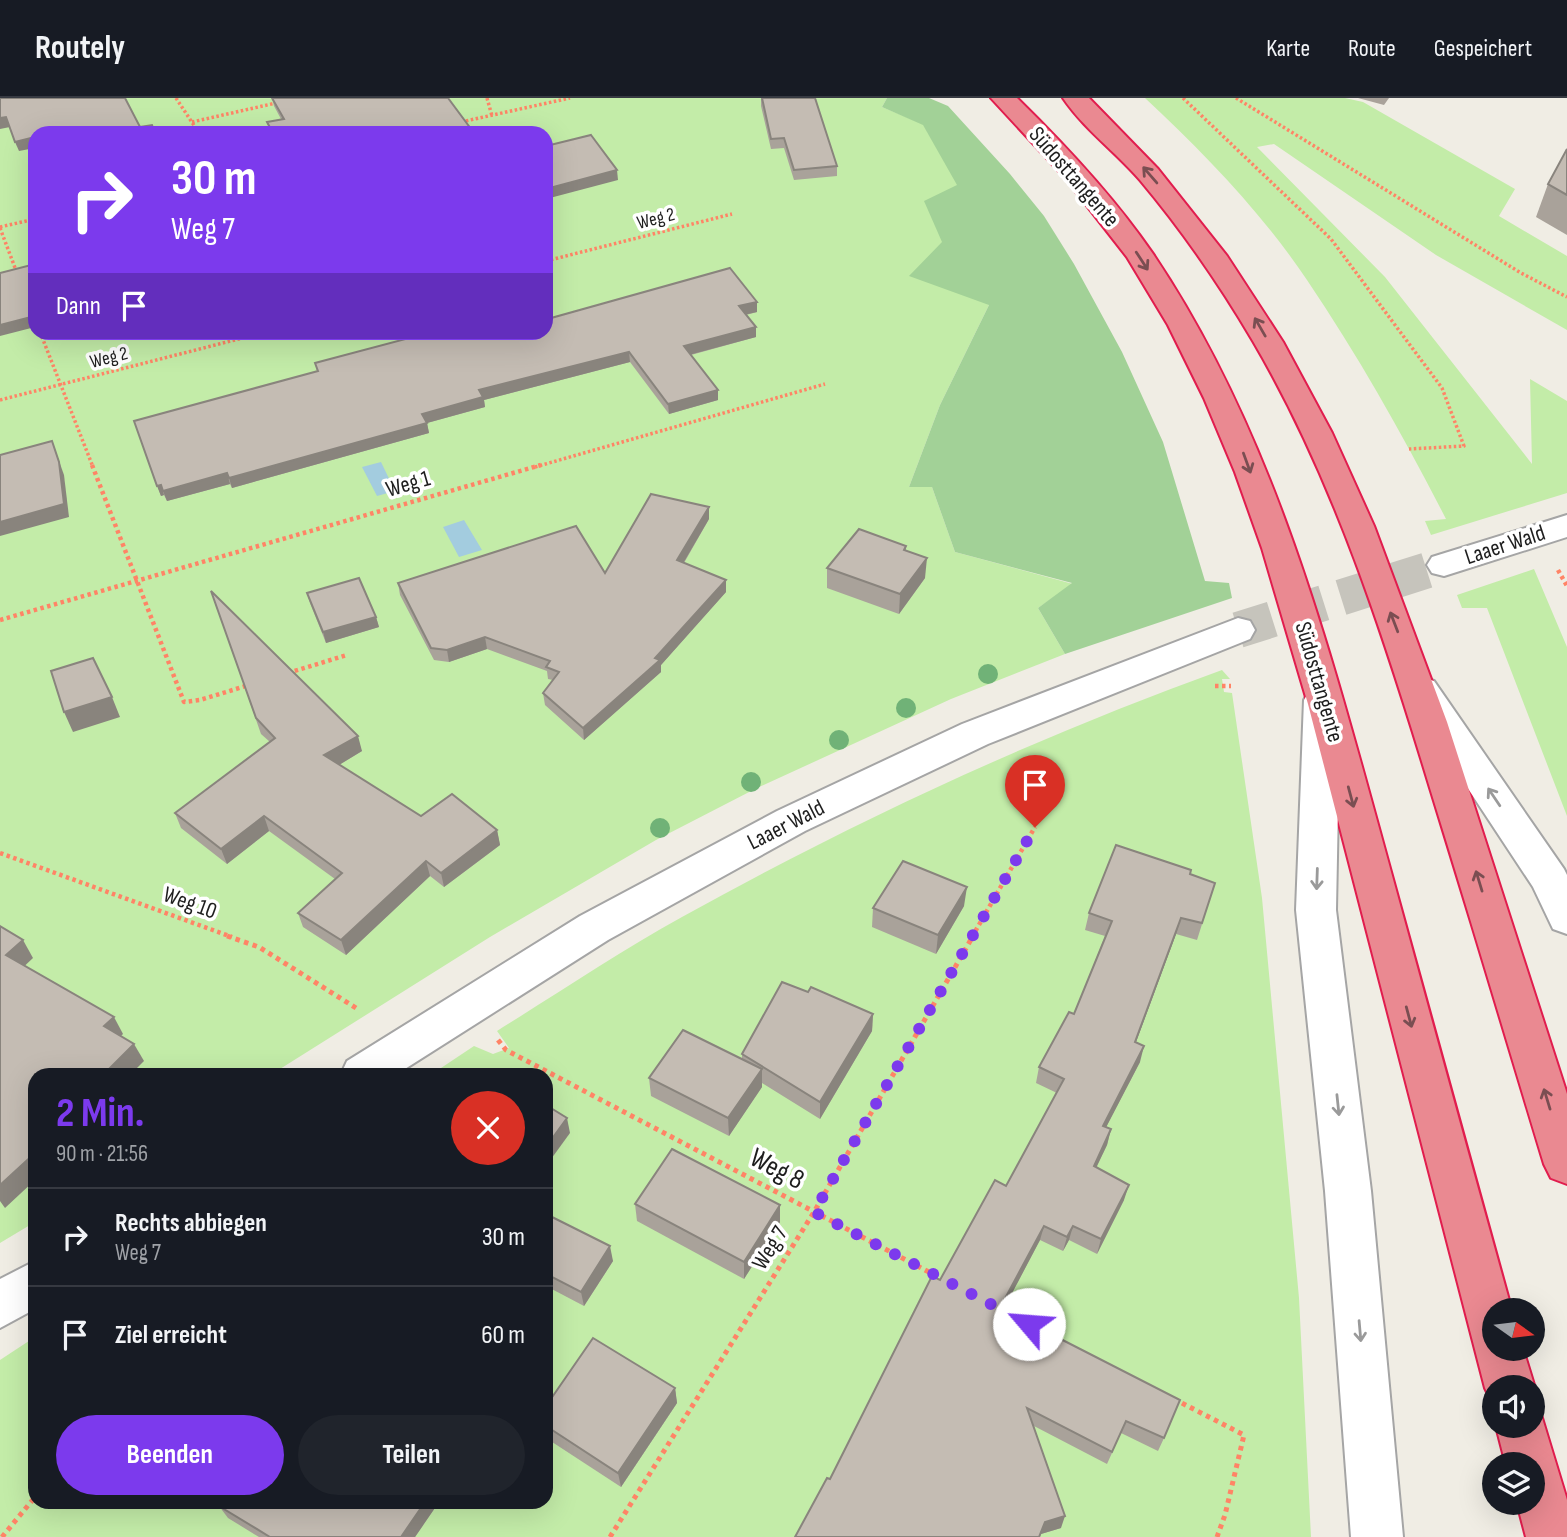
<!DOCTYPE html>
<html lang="de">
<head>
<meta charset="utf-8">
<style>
	body { margin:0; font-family:"Sofia Sans Condensed",sans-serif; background:#20242c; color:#f1f3f6; height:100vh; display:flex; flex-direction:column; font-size:26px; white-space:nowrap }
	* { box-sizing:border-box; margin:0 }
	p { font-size:23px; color:#9ea1a6 }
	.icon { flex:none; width:38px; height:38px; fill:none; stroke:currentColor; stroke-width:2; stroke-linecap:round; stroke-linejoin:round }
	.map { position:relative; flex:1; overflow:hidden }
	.drawer { position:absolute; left:28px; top:970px; width:525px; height:441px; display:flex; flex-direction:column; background:#171b24; border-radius:21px; box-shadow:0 7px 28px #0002 }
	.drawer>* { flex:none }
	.banner { position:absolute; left:28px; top:28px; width:525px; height:214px; border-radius:21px; box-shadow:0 7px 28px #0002; background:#7c3aed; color:#fff; overflow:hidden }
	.needle { width:46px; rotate:104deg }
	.fabs { position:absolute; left:1482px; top:1200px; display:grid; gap:14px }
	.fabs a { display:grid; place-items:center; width:63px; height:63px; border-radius:50%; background:#171b24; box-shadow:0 7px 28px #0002; font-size:35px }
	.pin { position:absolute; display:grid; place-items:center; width:60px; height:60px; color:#fff; margin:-72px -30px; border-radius:50% 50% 50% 0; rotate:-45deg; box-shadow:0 0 7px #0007 }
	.pin .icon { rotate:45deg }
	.me { position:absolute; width:77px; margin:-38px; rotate:297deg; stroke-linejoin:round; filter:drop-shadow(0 0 5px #0008) }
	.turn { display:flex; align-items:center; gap:24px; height:147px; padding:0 28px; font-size:32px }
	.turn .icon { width:91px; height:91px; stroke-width:2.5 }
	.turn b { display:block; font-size:49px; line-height:60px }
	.then { display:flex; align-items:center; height:66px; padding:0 28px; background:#0003; gap:14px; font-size:26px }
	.round { display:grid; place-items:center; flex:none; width:74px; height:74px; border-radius:37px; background:#20242c }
	.headline { display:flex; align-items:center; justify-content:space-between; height:119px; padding:0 28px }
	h1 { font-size:42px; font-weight:700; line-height:52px; color:#7c3aed }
	.button { display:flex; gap:14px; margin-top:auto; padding:14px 28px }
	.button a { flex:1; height:80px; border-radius:42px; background:#7c3aed; color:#fff; font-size:28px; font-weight:700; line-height:80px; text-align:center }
	.button a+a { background:#20242c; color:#f1f3f6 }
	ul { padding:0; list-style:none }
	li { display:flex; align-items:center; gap:21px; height:98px; padding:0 28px; border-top:2px solid #363941 }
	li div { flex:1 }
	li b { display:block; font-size:26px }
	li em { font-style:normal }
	header { display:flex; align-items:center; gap:42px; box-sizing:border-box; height:98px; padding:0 35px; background:#171b24; border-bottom:2px solid #363941 }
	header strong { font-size:33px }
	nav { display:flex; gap:38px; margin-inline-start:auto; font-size:24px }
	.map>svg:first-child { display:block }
</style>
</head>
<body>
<header>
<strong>Routely</strong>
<nav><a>Karte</a><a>Route</a><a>Gespeichert</a></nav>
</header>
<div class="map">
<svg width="1567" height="1439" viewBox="0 0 1567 1439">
	<rect width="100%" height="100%" fill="#f0ede4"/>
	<g fill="#c3eca8" fill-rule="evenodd">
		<path d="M0,0H887L882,9L923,26L958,87L989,207L940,307L909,389H932L955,454L1073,486L1038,510L1065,556L951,601L755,691L656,742L490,839L272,976H35V1124L0,1145ZM35,35H546V234H35Z"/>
		<path d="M1145,0H1345L1363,4L1515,91L1499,118L1567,158V232L1436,157L1274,46L1257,49L1385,179L1532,366L1530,281L1567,303V395L1431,437L1425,423L1446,421C1404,339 1359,259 1307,182C1262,115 1204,55 1145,0Z"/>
		<polygon points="1534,471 1567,549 1567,718 1487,510 1462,510 1457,497"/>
		<path d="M1222,572L1230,581H1222L1224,594L1232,595L1262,800L1299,1200L1311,1439H0V1262L35,1239V1404H546V976H432L474,948L493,956L509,950L497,933C558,895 619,854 682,819C855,723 1036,639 1222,572Z"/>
	</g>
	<polygon fill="#a2d197" points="887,0 929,0 948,8 1010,76 1044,118 1074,166 1122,254 1163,344 1205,483 1229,485 1232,500 1065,556 1038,510 1072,485 955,454 932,389 909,389 940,307 989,207 909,178 942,144 924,103 957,87 923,27 882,9"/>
	<g fill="#a3ccdf">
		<polygon points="381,364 395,393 377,398 362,369"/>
		<polygon points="464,422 482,452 459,459 443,429"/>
	</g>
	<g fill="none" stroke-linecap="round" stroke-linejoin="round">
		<polyline stroke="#c6c4bc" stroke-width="36" stroke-dasharray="36 18" stroke-linecap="butt" points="1238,532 1444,467"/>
		<defs>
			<g id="minor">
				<polygon points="1567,417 1567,439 1444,478 1432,475 1427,467 1432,459"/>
				<polygon points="1238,520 1250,523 1255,532 1250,541 988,646 805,733 608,842 397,976 341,976 347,963 580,818 777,713 962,626"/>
				<polygon points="1421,579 1434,583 1564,771 1567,777 1567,836 1553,831 1533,789 1403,592 1408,583"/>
				<polygon points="1322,589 1335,593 1340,602 1336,812 1371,1093 1403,1439 1351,1439 1325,1093 1296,812 1304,602 1309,593"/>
				<polygon points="35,1163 35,1211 0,1230 0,1181"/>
			</g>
			<g id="highway">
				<path d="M991,0H1017C1066,48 1114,99 1153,156C1276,339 1330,553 1388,763C1429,913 1470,1063 1512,1213H1494V1251H1523L1535,1290L1533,1294V1290H1494V1308L1485,1290L1308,606L1262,450L1235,374L1204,300L1168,227L1127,159L1066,81Z"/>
				<path d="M1063,0H1089L1158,71L1227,158L1283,244L1332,335L1374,428L1447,624L1567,996V1086L1551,1080L1544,1066C1506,941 1469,815 1430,690C1384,538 1334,381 1253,243C1220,187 1182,132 1140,82C1116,54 1084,31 1063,0Z"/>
				<polygon points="1533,1308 1539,1310 1567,1402 1567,1439 1526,1439 1517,1405 1533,1405 1533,1367 1506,1367 1496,1328 1533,1328"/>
			</g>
		</defs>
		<use href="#minor" stroke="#a5a5a5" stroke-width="4"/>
		<use href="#highway" stroke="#e11d4e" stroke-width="4"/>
		<g stroke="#ff8466" stroke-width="3.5" stroke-dasharray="2.5 2.5" stroke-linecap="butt">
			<polyline points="176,0 199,35"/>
			<polyline points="487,0 492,18"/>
			<polyline points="1183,0 1331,141 1442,290 1464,348 1409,351"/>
			<polyline points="1236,0 1521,175 1567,199"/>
			<polyline points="192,24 276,5"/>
			<polyline points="461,24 570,0"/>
			<polyline points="0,129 35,121"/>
			<polyline points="0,130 17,175"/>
			<polyline points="546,163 732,116"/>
			<polyline points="40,234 93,369"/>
			<polyline points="0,302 266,234"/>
			<polyline points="535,369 825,286"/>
		</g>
		<g stroke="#ff8466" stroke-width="4.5" stroke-dasharray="3.5 3.5" stroke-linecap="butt">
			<polyline points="92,367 184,604 200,602 249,587"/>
			<polyline points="1558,472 1567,488"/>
			<polyline points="0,522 541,367"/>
			<polyline points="288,575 347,557"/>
			<polyline points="1215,588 1231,588"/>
			<polyline points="0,755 232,839"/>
			<polyline points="972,839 1035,729"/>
		</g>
		<g stroke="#ff8466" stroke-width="5" stroke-dasharray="4.5 4.5" stroke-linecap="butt">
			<polyline points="227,838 259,849 356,910"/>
			<polyline points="498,942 506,952 946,1183"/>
			<polyline points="1174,1301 1244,1337 1225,1417 1217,1439"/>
			<polyline points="2,1439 35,1399"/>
			<polyline points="610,1439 814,1114 973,838"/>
		</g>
		<use href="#minor" fill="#fff" fill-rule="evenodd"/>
		<use href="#highway" fill="#ea8991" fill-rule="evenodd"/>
	</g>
	<g fill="#70b277">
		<circle cx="988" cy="576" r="10"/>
		<circle cx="906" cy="610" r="10"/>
		<circle cx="839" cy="642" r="10"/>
		<circle cx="751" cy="684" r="10"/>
		<circle cx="660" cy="730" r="10"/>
	</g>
	<g fill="#a9a29a">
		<polygon points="272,0 474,35 270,35 267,24 281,21 274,8"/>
		<polygon points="761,0 837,68 837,78 794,82 784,50 771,51 761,8"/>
		<polygon points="1358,0 1389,0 1384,7"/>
		<polygon points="1567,51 1567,137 1536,119 1548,86"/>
		<polygon points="757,204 757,214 746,217 756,229 756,239 691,257 718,292 718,302 669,316 630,264 484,302 485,309 427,325 429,335 232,390 230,386 167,403 164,397 161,398 134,323 317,274 315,265 414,239 413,234 546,234 551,220"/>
		<polygon points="709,421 684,465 726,482 726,494 661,567 661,574 584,642 545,607 543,595 553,582 548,581 547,573 487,551 449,564 434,562 400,497 398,485 605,475"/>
		<polygon points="906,448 906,452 925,480 899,516 827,490 827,470"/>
		<polygon points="211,493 362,653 339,667 421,718 497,732 500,747 444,789 430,778 346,857 303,829 298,815 335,781 269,733 227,766 181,730 175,715 270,644 261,636"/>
		<polygon points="307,495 376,519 379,529 326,545 310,505"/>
		<polygon points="1190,776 1215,785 1197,842 1176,836 1136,944 1140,964 1106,1029 1111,1031 1107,1047 1096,1069 1124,1102 1097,1156 1069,1142 1063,1153 1040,1142 1005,1208 1045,1229 1044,1232 1164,1340 1158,1353 1121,1335 1107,1366 1034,1328 1061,1430 1041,1436 1040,1439 795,1439 830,1381 940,1182 1006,1088 1057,995 1036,985 1039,969 1074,916 1105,838 1085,832 1089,815"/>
		<polygon points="964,808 936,856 872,829 873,810"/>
		<polygon points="808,894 873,916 872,933 820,1021 762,985 762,989 729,1038 651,998 649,980 742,961 742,956"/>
		<polygon points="635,1106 780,1124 744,1181 637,1123"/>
		<polygon points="546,1116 613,1163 584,1208 546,1188"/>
		<polygon points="675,1290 677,1305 621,1389 546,1340 546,1308"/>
		<polygon points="223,1404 439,1404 415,1439 259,1439 228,1420 219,1408"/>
	</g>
	<g fill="#89847d">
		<polygon points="6,19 10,29 0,31 0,20"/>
		<polygon points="35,39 35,50 19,53 15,44"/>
		<polygon points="617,72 618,82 546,101 546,91"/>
		<polygon points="757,204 757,214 739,218 739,208"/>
		<polygon points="35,218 35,229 0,238 0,227"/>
		<polygon points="756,229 756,239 685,258 684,248"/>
		<polygon points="629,254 630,264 484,302 485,309 427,325 429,335 232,390 229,380 422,316 479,292"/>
		<polygon points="718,292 718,302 669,316 668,306"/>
		<polygon points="52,343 64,377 69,419 0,438 0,424"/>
		<polygon points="227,375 230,386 167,403 163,393"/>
		<polygon points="161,387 164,397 161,398 157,388"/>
		<polygon points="709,409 709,421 678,474 677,462"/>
		<polygon points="927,460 925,480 899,516 900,496"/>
		<polygon points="726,482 726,494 661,567 661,574 584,642 583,630 655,560"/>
		<polygon points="376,519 379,529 326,545 323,534"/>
		<polygon points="485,539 487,551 449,564 447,552"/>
		<polygon points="112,599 120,619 73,634 64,614"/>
		<polygon points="358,638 362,653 329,673 324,657"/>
		<polygon points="264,718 269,733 227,766 221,751"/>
		<polygon points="497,732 500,747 444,789 441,775"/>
		<polygon points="426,763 430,778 346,857 341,842"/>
		<polygon points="967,789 964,808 936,856 938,837"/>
		<polygon points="1181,820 1176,836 1130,960 1135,944"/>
		<polygon points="23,842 33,860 17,875 6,857"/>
		<polygon points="873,916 872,933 820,1021 820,1004"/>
		<polygon points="114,919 123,936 113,946 104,928"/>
		<polygon points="134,946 144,963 131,976 104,976"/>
		<polygon points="1144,948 1140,964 1099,1043 1103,1028"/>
		<polygon points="762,971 762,989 729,1038 728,1020"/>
		<polygon points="567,1020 570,1035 546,1068 546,1049"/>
		<polygon points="1111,1031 1107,1047 1090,1083 1094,1068"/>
		<polygon points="35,1055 35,1082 5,1110 0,1103 0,1087"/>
		<polygon points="1129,1087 1124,1102 1097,1156 1101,1141"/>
		<polygon points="780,1107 780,1124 744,1181 744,1164"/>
		<polygon points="1044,1128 1040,1142 999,1220 1002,1206"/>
		<polygon points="1073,1128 1069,1142 1063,1153 1067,1139"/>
		<polygon points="610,1148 613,1163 584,1208 581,1194"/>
		<polygon points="675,1290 677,1305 621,1389 618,1375"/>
		<polygon points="425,1404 439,1404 415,1439 401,1439"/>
		<polygon points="1065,1418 1061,1430 1041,1436 1039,1439 1045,1424"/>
	</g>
	<g fill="#c4bcb3" stroke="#89847d" stroke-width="2">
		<polygon points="0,0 125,0 140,29 152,27 155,35 35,35 35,39 15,44 6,19 0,20"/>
		<polygon points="272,0 448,0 474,35 273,35 267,24 284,21"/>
		<polygon points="762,0 815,0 837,68 794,72 784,40 771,41"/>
		<polygon points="591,37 617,72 546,91 546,48"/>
		<polygon points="1567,51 1567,97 1548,86"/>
		<polygon points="35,166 35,218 0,227 0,175"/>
		<polygon points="730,170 757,204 739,208 756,229 684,248 718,292 668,306 629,254 479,292 483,299 422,316 427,325 229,380 227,375 163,393 161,387 157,388 134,323 318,273 315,265 417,238 414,234 546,234 546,212 551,220"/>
		<polygon points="52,343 59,364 64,406 0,424 0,357"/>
		<polygon points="651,396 709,409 677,462 726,482 655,560 660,562 583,630 543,595 559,574 546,569 550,563 485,539 447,552 431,550 398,485 576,428 605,475"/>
		<polygon points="859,431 906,448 904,452 927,460 900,496 827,470"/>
		<polygon points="359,480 376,519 323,534 307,495"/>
		<polygon points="211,493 358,638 324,657 421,718 452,696 497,732 441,775 426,763 341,842 298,815 342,775 264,718 221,751 175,715 275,640 256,620"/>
		<polygon points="93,560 112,599 64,614 51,573"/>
		<polygon points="1116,747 1191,772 1190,776 1215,785 1202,825 1181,820 1135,944 1144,948 1103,1028 1111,1031 1094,1068 1129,1087 1101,1141 1073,1128 1067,1139 1044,1128 1002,1206 1045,1229 1043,1232 1180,1302 1164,1340 1126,1323 1112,1354 1027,1310 1065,1418 1045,1424 1039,1439 795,1439 827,1380 830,1381 932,1178 940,1182 995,1082 1006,1088 1064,981 1039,969 1069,914 1074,916 1112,823 1089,815"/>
		<polygon points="903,763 967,789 938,837 873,810"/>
		<polygon points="0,828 23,842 6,857 114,919 104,928 134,946 104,976 35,976 35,1055 0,1087"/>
		<polygon points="782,884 808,894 811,889 873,916 820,1004 742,956"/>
		<polygon points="683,932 762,971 728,1020 649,980"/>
		<polygon points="486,972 493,976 482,976"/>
		<polygon points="546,1007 567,1020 546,1049"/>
		<polygon points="672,1051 780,1107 744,1164 635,1106"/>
		<polygon points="546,1116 610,1148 581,1194 546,1176"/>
		<polygon points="593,1240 675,1290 618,1375 546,1328 546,1308"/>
		<polygon points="223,1404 425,1404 401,1439 270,1439 219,1408"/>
	</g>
	<defs><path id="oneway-shaft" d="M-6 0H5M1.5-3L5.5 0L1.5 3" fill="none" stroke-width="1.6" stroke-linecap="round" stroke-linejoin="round" transform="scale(1.75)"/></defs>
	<g stroke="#7a4e52">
		<use href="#oneway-shaft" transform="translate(1150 77) rotate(-131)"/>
		<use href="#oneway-shaft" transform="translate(1142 163) rotate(57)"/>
		<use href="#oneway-shaft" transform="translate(1260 229) rotate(-120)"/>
		<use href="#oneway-shaft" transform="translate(1247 365) rotate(70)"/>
		<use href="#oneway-shaft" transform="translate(1394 524) rotate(-111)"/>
		<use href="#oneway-shaft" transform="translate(1351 699) rotate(75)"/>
		<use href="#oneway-shaft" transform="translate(1479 783) rotate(-107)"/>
		<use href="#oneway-shaft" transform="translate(1409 919) rotate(75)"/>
		<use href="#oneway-shaft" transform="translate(1547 1001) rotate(-107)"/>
	</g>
	<g stroke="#9a9a9a">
		<use href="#oneway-shaft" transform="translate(1494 699) rotate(-124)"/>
		<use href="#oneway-shaft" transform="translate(1317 781) rotate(92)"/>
		<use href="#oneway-shaft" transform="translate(1338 1007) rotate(84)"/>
		<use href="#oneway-shaft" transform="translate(1360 1233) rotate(85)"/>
	</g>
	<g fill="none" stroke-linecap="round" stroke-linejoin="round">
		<polyline stroke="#7c3aed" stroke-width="12" stroke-dasharray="0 21.6" points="1029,1226 814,1114 1035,729"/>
	</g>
	<g text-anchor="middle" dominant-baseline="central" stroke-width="7" stroke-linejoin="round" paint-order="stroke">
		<g font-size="19" fill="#1e1e1e" stroke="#fff">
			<text transform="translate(656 121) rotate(-14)">Weg 2</text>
			<text transform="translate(109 260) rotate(-14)">Weg 2</text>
		</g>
		<g font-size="23" fill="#1e1e1e" stroke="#fff">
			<text transform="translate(1074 79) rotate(49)">Südosttangente</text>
			<text transform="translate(408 386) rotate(-16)">Weg 1</text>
			<text transform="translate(1505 447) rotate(-18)">Laaer Wald</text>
			<text transform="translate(1319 584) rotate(74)">Südosttangente</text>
			<text transform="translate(786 727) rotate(-27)">Laaer Wald</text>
			<text transform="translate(190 805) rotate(20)">Weg 10</text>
			<text transform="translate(770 1150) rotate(-58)">Weg 7</text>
		</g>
		<g font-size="28" fill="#1e1e1e" stroke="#fff">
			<text transform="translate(777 1071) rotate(28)">Weg 8</text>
		</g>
	</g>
</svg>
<div class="fabs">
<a><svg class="needle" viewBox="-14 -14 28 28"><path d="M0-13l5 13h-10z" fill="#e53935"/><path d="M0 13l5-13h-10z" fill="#9ea1a6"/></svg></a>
<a><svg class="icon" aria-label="sound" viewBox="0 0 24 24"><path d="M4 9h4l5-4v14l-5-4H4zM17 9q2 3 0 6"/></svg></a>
<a><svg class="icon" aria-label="layers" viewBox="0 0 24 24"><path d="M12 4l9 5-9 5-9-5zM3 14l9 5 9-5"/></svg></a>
</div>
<div class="pin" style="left:1035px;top:729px;background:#d93025"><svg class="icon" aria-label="arrive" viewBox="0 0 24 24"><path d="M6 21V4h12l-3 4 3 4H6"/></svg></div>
<svg class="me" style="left:1029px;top:1226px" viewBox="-20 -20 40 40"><circle r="19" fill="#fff"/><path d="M0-13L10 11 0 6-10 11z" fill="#7c3aed"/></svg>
<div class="banner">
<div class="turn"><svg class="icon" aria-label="right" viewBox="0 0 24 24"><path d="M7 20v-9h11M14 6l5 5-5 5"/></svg><div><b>30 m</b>Weg 7</div></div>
<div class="then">Dann<svg class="icon" aria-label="arrive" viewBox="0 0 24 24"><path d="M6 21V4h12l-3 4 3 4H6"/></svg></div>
</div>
<section class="drawer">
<div class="headline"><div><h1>2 Min.</h1><p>90 m · 21:56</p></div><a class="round" style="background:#d93025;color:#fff"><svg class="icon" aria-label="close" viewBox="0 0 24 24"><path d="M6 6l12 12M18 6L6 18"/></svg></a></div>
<ul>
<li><svg class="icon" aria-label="right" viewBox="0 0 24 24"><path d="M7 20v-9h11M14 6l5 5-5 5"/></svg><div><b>Rechts abbiegen</b><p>Weg 7</p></div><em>30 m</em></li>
<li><svg class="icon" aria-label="arrive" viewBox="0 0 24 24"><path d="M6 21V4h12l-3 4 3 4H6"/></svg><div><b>Ziel erreicht</b></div><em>60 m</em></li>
</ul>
<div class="button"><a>Beenden</a><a>Teilen</a></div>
</section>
</div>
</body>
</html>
